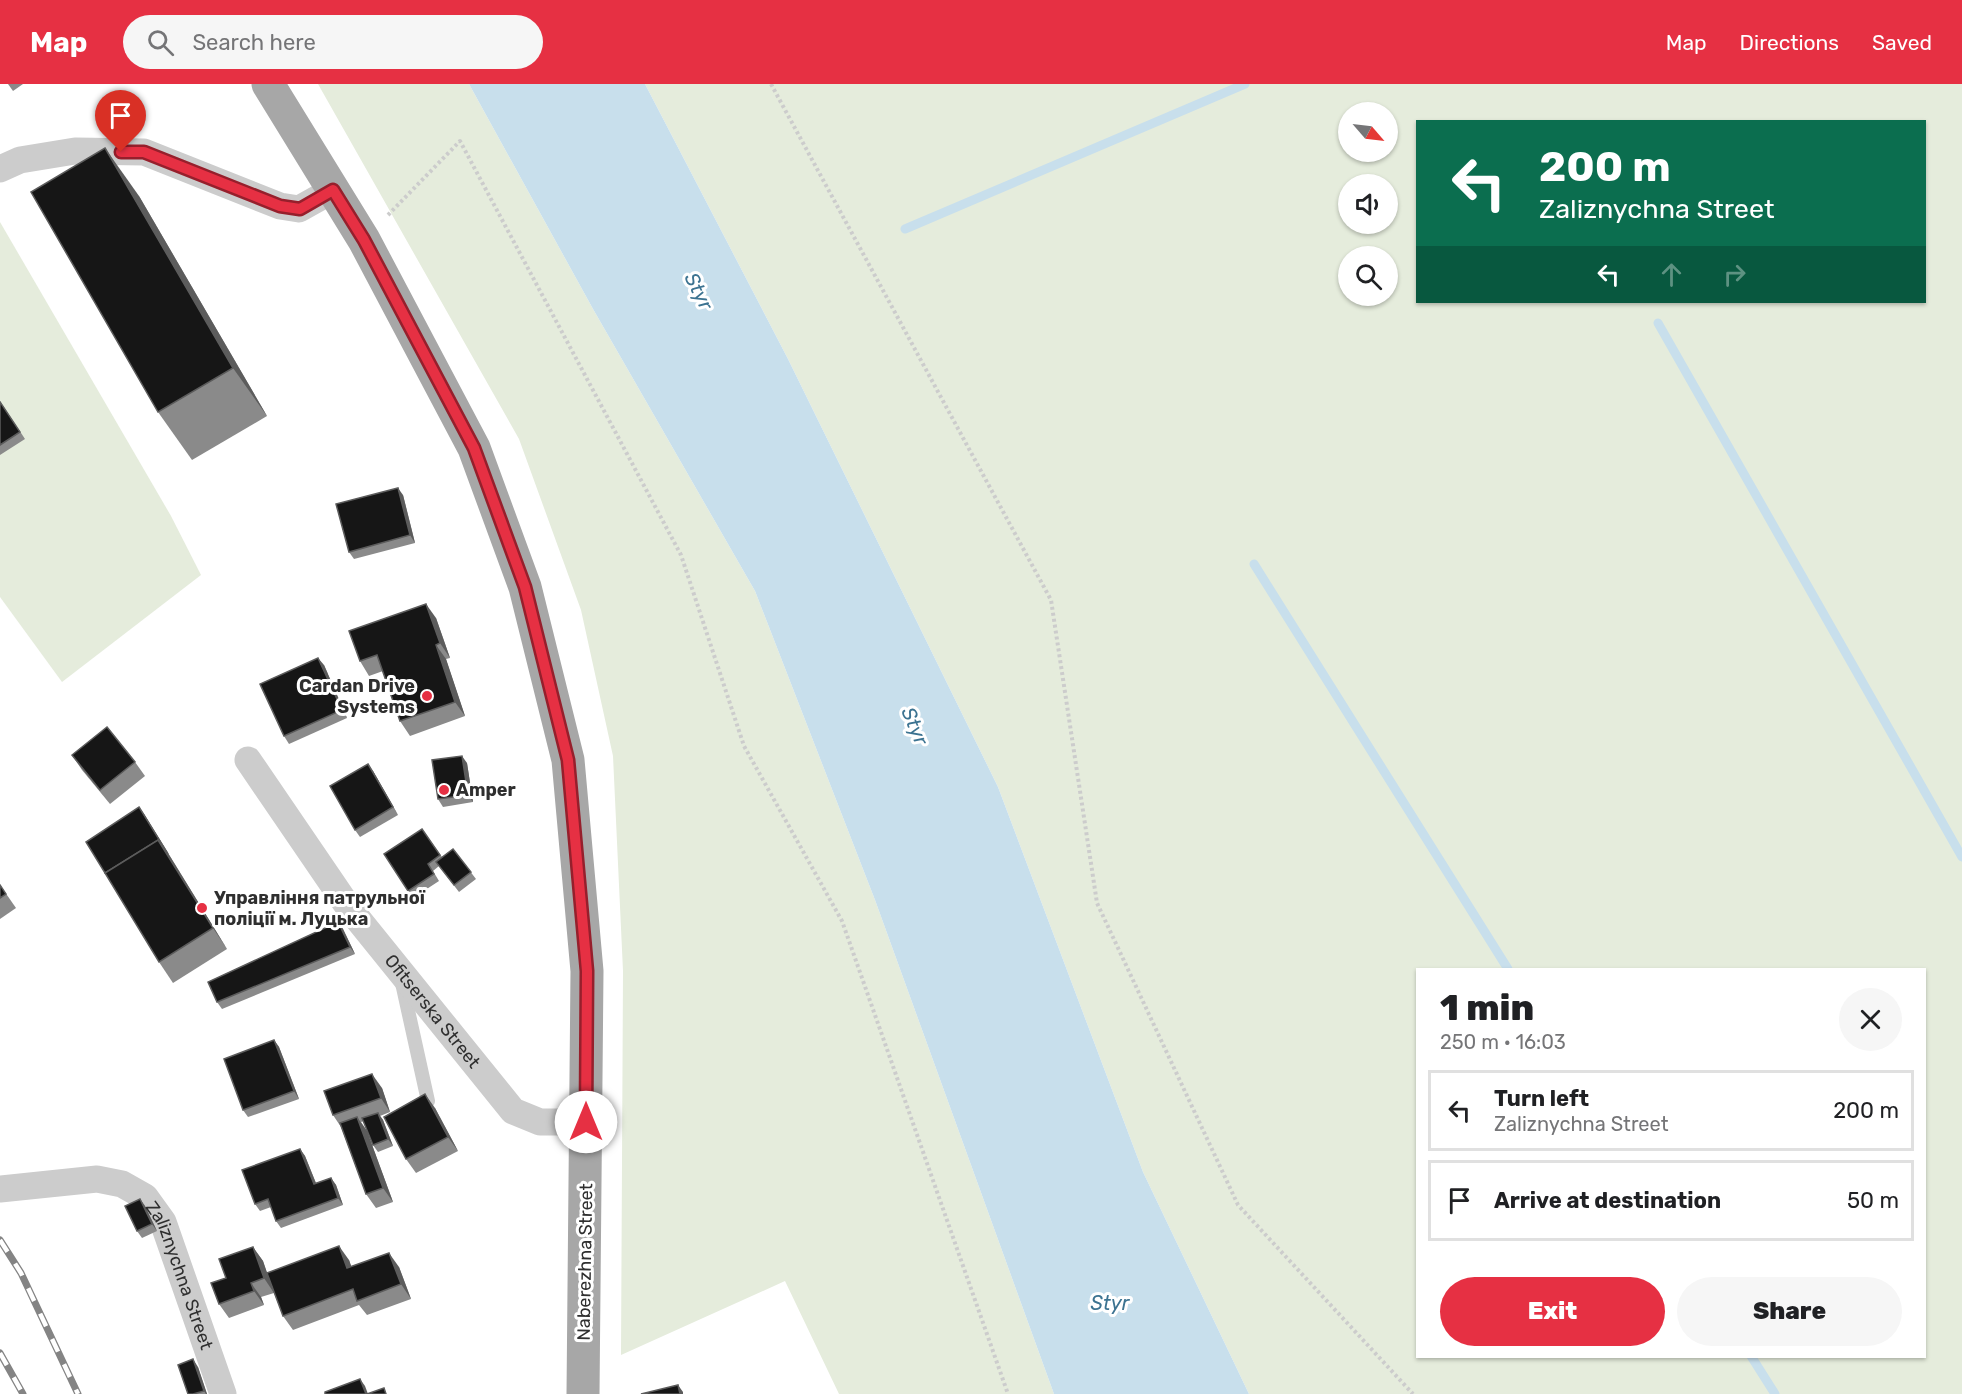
<!DOCTYPE html>
<html lang="en">
<head>
<meta charset="utf-8">
<style>
	body { margin:0; font-family:Rubik,sans-serif; background:#f6f6f6; color:#202124; height:100vh; display:flex; flex-direction:column; font-size:22px; white-space:nowrap }
	* { box-sizing:border-box; margin:0 }
	p { font-size:20px; color:#757577 }
	.icon { flex:none; width:33px; height:33px; fill:none; stroke:currentColor; stroke-width:2; stroke-linecap:round; stroke-linejoin:round }
	.map { position:relative; flex:1; overflow:hidden }
	.sheet { position:absolute; left:1416px; top:884px; width:510px; height:390px; display:flex; flex-direction:column; background:#fff; border-radius:0px; box-shadow:0 2px 4px #0004 }
	.sheet>* { flex:none }
	.banner { position:absolute; left:1416px; top:36px; width:510px; height:183px; border-radius:0px; box-shadow:0 2px 4px #0004; background:#0b6e4f; color:#fff; overflow:hidden }
	.needle { width:39px; rotate:118deg }
	.tools { position:absolute; left:1338px; top:18px; display:grid; gap:12px }
	.tools a { display:grid; place-items:center; width:60px; height:60px; border-radius:50%; background:#fff; box-shadow:0 2px 4px #0004; font-size:30px }
	.pin { position:absolute; display:grid; place-items:center; width:51px; height:51px; color:#fff; margin:-62px -26px; border-radius:50% 50% 50% 0; rotate:-45deg; box-shadow:0 0 6px #0007 }
	.pin .icon { rotate:45deg }
	.me { position:absolute; width:66px; margin:-33px; rotate:0deg; stroke-linejoin:round; filter:drop-shadow(0 0 4px #0008) }
	.turn { display:flex; align-items:center; gap:21px; height:126px; padding:0 24px; font-size:27px }
	.turn .icon { width:78px; height:78px; stroke-width:2.5 }
	.turn b { display:block; font-size:42px; line-height:51px }
	.lanes { display:flex; align-items:center; height:57px; padding:0 24px; background:#0003; justify-content:center; gap:30px; direction:ltr }
	.lanes .off { opacity:.35 }
	.round { display:grid; place-items:center; flex:none; width:63px; height:63px; border-radius:32px; background:#f6f6f6 }
	.headline { display:flex; align-items:center; justify-content:space-between; height:102px; padding:0 24px }
	h1 { font-size:36px; font-weight:800; line-height:45px }
	.action { display:flex; gap:12px; margin-top:auto; padding:12px 24px }
	.action a { flex:1; height:69px; border-radius:36px; background:#e63043; color:#fff; font-size:24px; font-weight:800; line-height:69px; text-align:center }
	.action a+a { background:#f6f6f6; color:#202124 }
	ul { padding:0; list-style:none }
	li { display:flex; align-items:center; gap:18px; height:81px; margin:0 12px 9px; padding:0 12px; border:3px solid #e0e0e0; border-radius:0px }
	li div { flex:1 }
	li b { display:block; font-size:22px }
	li em { font-style:normal }
	header { display:flex; align-items:center; gap:36px; box-sizing:border-box; height:84px; padding:0 30px; background:#e63043; color:#fff }
	header strong { font-size:28px }
	nav { display:flex; gap:33px; margin-inline-start:auto; font-size:21px }
	.search { width:420px; height:54px; background:#f6f6f6; display:flex; align-items:center; gap:15px; box-sizing:border-box; padding:0 21px; border-radius:33px; color:#757577; font-size:22px }
	.map>svg:first-child { display:block }
</style>
</head>
<body>
<header>
<strong>Map</strong>
<div class="search"><svg class="icon" aria-label="search" viewBox="0 0 24 24"><circle cx="10" cy="10" r="6"/><path d="M15 15l6 6"/></svg>Search here</div>
<nav><a>Map</a><a>Directions</a><a>Saved</a></nav>
</header>
<div class="map">
<svg width="1962" height="1310" viewBox="0 0 1962 1310">
	<rect width="100%" height="100%" fill="#fff"/>
	<g fill="#e5ecdc" fill-rule="evenodd">
		<polygon points="318,0 469,0 593,225 755,507 875,816 1054,1310 839,1310 785,1197 621,1271 623,887 613,672 581,526 519,355"/>
		<path d="M645,0H1962V1310H1249L1143,1088L998,703L788,275ZM1348,28H1388V68H1348ZM1418,38H1924V218H1418ZM1348,100H1388V140H1348ZM1348,172H1388V212H1348ZM1418,885H1924V1272H1418Z"/>
		<polygon points="0,138 171,432 201,491 62,598 0,513"/>
	</g>
	<polygon fill="#c8dfec" points="469,0 645,0 788,275 998,703 1143,1088 1249,1310 1054,1310 875,816 755,507 593,225"/>
	<g fill="none" stroke-linecap="round" stroke-linejoin="round">
		<g stroke="#c8dfec" stroke-width="9">
			<polyline points="905,145 1245,0"/>
			<polyline points="1658,239 1962,773"/>
			<polyline points="1254,480 1508,885"/>
			<polyline points="1751,1272 1775,1310"/>
		</g>
		<g stroke="#ccc" stroke-width="4" stroke-dasharray="3 3" stroke-linecap="butt">
			<polyline points="771,0 1051,516 1097,819 1238,1121 1413,1310"/>
			<polyline points="388,131 460,57 681,471 744,662 842,837 1008,1310"/>
		</g>
		<polyline stroke="#ccc" stroke-width="14" points="402,899 428,1017"/>
		<g stroke="#ccc" stroke-width="27">
			<polyline points="0,85 20,76 75,67 144,68 280,122 299,125 333,106"/>
			<path id="s1" d="M248,676L349,824L513,1027L540,1038H586"/>
			<path id="s2" d="M0,1105L97,1095L122,1100L145,1113L163,1138L223,1310"/>
		</g>
		<polyline stroke="#a7a7a7" stroke-width="33" points="268,0 364,156 474,364 525,503 568,676 587,887 583,1310"/>
		<defs>
			<g id="rail">
				<polyline points="0,1156 21,1189 78,1310"/>
				<polyline points="0,1269 23,1310"/>
			</g>
		</defs>
		<use href="#rail" stroke="#848484" stroke-width="7"/>
		<use href="#rail" stroke="#fff" stroke-width="4.5" stroke-dasharray="14" stroke-linecap="butt"/>
	</g>
	<g fill="#8a8a8a" fill-rule="evenodd">
		<polygon points="8,0 23,0 13,7"/>
		<polygon points="139,112 267,332 192,376 158,328"/>
		<polygon points="0,317 25,355 0,371"/>
		<polygon points="403,411 415,459 354,475 349,468"/>
		<polygon points="436,534 450,574 446,575 465,632 410,652 400,637 383,587 369,592 360,577"/>
		<polygon points="324,581 347,634 289,660 284,652"/>
		<polygon points="72,671 135,678 145,692 110,720 82,686"/>
		<polygon points="467,679 473,718 443,723 438,715"/>
		<polygon points="373,687 398,731 360,753 355,746"/>
		<polygon points="144,730 227,865 173,899 159,878"/>
		<polygon points="422,745 442,773 453,765 476,795 459,808 439,782 433,787 439,797 413,814 384,770"/>
		<polygon points="0,801 16,824 0,835"/>
		<polygon points="338,838 343,845 355,870 222,925 217,918"/>
		<polygon points="274,956 279,963 299,1015 248,1033 243,1026"/>
		<path d="M382,1004L390,1028L380,1032L383,1036L393,1062L378,1068L373,1061L368,1050L393,1118L376,1124L366,1110L341,1043L333,1031ZM364,1037L367,1047L361,1038Z"/>
		<polygon points="435,1024 458,1067 416,1089 406,1075"/>
		<polygon points="300,1065 305,1072 316,1099 331,1094 336,1101 343,1121 281,1144 276,1137 271,1123 260,1127 255,1120"/>
		<polygon points="140,1115 145,1122 157,1147 142,1154 137,1147"/>
		<polygon points="253,1163 263,1177 267,1189 349,1176 351,1182 399,1183 411,1215 367,1231 359,1221 293,1246 283,1232 274,1209 261,1213 264,1221 229,1234 219,1220 226,1194"/>
		<polygon points="198,1283 207,1310 188,1310"/>
	</g>
	<g fill="#5c5c5c">
		<polygon points="105,64 139,112 267,332 233,284"/>
		<polygon points="398,404 403,411 415,459 410,451"/>
		<polygon points="426,520 436,534 450,574 440,559"/>
		<polygon points="436,561 446,575 465,632 455,618"/>
		<polygon points="318,574 324,581 347,634 342,626"/>
		<polygon points="462,672 467,679 473,718 468,711"/>
		<polygon points="368,680 373,687 398,731 393,723"/>
		<polygon points="139,723 144,730 227,865 213,844 158,756"/>
		<polygon points="338,838 343,845 355,870 350,863"/>
		<polygon points="274,956 279,963 299,1015 294,1007"/>
		<polygon points="372,990 382,1004 390,1028 381,1014"/>
		<polygon points="425,1010 435,1024 458,1067 448,1053"/>
		<polygon points="378,1029 383,1036 393,1062 388,1055"/>
		<polygon points="357,1033 367,1047 393,1118 383,1104"/>
		<polygon points="300,1065 305,1072 319,1107 314,1100"/>
		<polygon points="331,1094 336,1101 343,1121 338,1114"/>
		<polygon points="140,1115 145,1122 157,1147 152,1140"/>
		<polygon points="339,1162 349,1176 357,1198 347,1184"/>
		<polygon points="253,1163 263,1177 274,1209 264,1194"/>
		<polygon points="389,1169 399,1183 411,1215 401,1200"/>
		<polygon points="251,1199 261,1213 264,1221 254,1207"/>
		<polygon points="193,1275 198,1283 207,1310 206,1310 204,1307"/>
		<polygon points="360,1295 365,1302 368,1310 366,1310"/>
		<polygon points="678,1301 683,1308 683,1310 680,1310"/>
	</g>
	<g fill="#161616" stroke="#5c5c5c" stroke-width="1.5">
		<polygon points="105,64 233,284 158,328 31,108"/>
		<polygon points="0,318 20,348 0,361"/>
		<polygon points="398,404 410,451 349,468 336,420"/>
		<polygon points="426,520 440,559 436,561 455,618 400,637 377,571 360,577 349,547"/>
		<polygon points="318,574 342,626 284,652 260,600"/>
		<polygon points="107,643 135,678 100,706 72,671"/>
		<polygon points="462,672 468,711 438,715 432,676"/>
		<polygon points="368,680 393,723 355,746 330,702"/>
		<polygon points="139,723 168,770 158,756 105,789 86,758"/>
		<polygon points="422,745 440,771 428,780 434,790 408,807 384,770"/>
		<polygon points="158,756 213,844 159,878 105,789"/>
		<polygon points="453,765 471,788 454,801 436,778"/>
		<polygon points="0,801 6,810 0,814"/>
		<polygon points="338,838 350,863 217,918 208,898"/>
		<polygon points="274,956 294,1007 243,1026 224,975"/>
		<polygon points="372,990 381,1014 333,1031 324,1007"/>
		<polygon points="425,1010 448,1053 406,1075 384,1033"/>
		<polygon points="378,1029 388,1055 373,1061 362,1034"/>
		<polygon points="357,1033 383,1104 366,1110 340,1039"/>
		<polygon points="300,1065 314,1100 331,1094 338,1114 276,1137 268,1115 255,1120 242,1086"/>
		<polygon points="140,1115 152,1140 137,1147 125,1122"/>
		<polygon points="339,1162 347,1184 389,1169 401,1200 357,1217 353,1205 283,1232 267,1189"/>
		<polygon points="253,1163 264,1194 251,1199 254,1207 219,1220 211,1199 226,1194 219,1175"/>
		<polygon points="193,1275 204,1307 193,1310 188,1310 178,1281"/>
		<polygon points="360,1295 366,1310 325,1310 325,1308"/>
		<polygon points="678,1301 680,1310 641,1310"/>
		<polygon points="384,1304 386,1310 367,1310"/>
	</g>
	<g fill="none" stroke-linecap="round" stroke-linejoin="round">
		<defs>
			<polyline id="route" points="121,68 144,68 280,122 300,125 333,106 364,156 474,364 525,503 568,676 587,887 586,1038"/>
		</defs>
		<use href="#route" stroke="#961f2c" stroke-width="15"/>
		<use href="#route" stroke="#e63043" stroke-width="10"/>
	</g>
	<g fill="#e63043" stroke="#fff" stroke-width="2">
		<circle cx="427" cy="612" r="6"/>
		<circle cx="444" cy="706" r="6"/>
		<circle cx="202" cy="824" r="6"/>
	</g>
	<g text-anchor="middle" dominant-baseline="central" stroke-width="6" stroke-linejoin="round" paint-order="stroke">
		<g font-size="18" font-weight="bold" fill="#2f2f2f" stroke="#fff" text-anchor="start">
			<text x="415" y="602" text-anchor="end">Cardan Drive<tspan x="415" dy="21">Systems</tspan></text>
			<text x="456" y="706">Amper</text>
			<text x="214" y="814">Управління патрульної<tspan x="214" dy="21">поліції м. Луцька</tspan></text>
		</g>
		<g font-size="18" fill="#2f2f2f" stroke="#fff">
			<text stroke="none"><textPath href="#s1" startOffset="312">Ofitserska Street</textPath></text>
			<text transform="translate(585 1178) rotate(-89)">Naberezhna Street</text>
			<text stroke="none"><textPath href="#s2" startOffset="236">Zaliznychna Street</textPath></text>
		</g>
		<g font-size="20" font-style="italic" fill="#3c7391" stroke="#fff">
			<text transform="translate(699 207) rotate(63)">Styr</text>
			<text transform="translate(915 642) rotate(67)">Styr</text>
			<text x="1110" y="1219">Styr</text>
		</g>
	</g>
</svg>
<div class="tools">
<a><svg class="needle" viewBox="-14 -14 28 28"><path d="M0-13l5 13h-10z" fill="#e53935"/><path d="M0 13l5-13h-10z" fill="#757577"/></svg></a>
<a><svg class="icon" aria-label="sound" viewBox="0 0 24 24"><path d="M4 9h4l5-4v14l-5-4H4zM17 9q2 3 0 6"/></svg></a>
<a><svg class="icon" aria-label="search" viewBox="0 0 24 24"><circle cx="10" cy="10" r="6"/><path d="M15 15l6 6"/></svg></a>
</div>
<div class="pin" style="left:121px;top:68px;background:#d93025"><svg class="icon" aria-label="arrive" viewBox="0 0 24 24"><path d="M6 21V4h12l-3 4 3 4H6"/></svg></div>
<svg class="me" style="left:586px;top:1038px" viewBox="-20 -20 40 40"><circle r="19" fill="#fff"/><path d="M0-13L10 11 0 6-10 11z" fill="#e63043"/></svg>
<div class="banner">
<div class="turn"><svg class="icon" aria-label="left" viewBox="0 0 24 24"><path d="M17 20v-9H6M10 6l-5 5 5 5"/></svg><div><b>200 m</b>Zaliznychna Street</div></div>
<div class="lanes"><svg class="icon" aria-label="left" viewBox="0 0 24 24"><path d="M17 20v-9H6M10 6l-5 5 5 5"/></svg><svg class="icon off" aria-label="ahead" viewBox="0 0 24 24"><path d="M12 20V5M6 11l6-6 6 6"/></svg><svg class="icon off" aria-label="right" viewBox="0 0 24 24"><path d="M7 20v-9h11M14 6l5 5-5 5"/></svg></div>
</div>
<section class="sheet">
<div class="headline"><div><h1>1 min</h1><p>250 m · 16:03</p></div><a class="round"><svg class="icon" aria-label="close" viewBox="0 0 24 24"><path d="M6 6l12 12M18 6L6 18"/></svg></a></div>
<ul>
<li><svg class="icon" aria-label="left" viewBox="0 0 24 24"><path d="M17 20v-9H6M10 6l-5 5 5 5"/></svg><div><b>Turn left</b><p>Zaliznychna Street</p></div><em>200 m</em></li>
<li><svg class="icon" aria-label="arrive" viewBox="0 0 24 24"><path d="M6 21V4h12l-3 4 3 4H6"/></svg><div><b>Arrive at destination</b></div><em>50 m</em></li>
</ul>
<div class="action"><a>Exit</a><a>Share</a></div>
</section>
</div>
</body>
</html>
